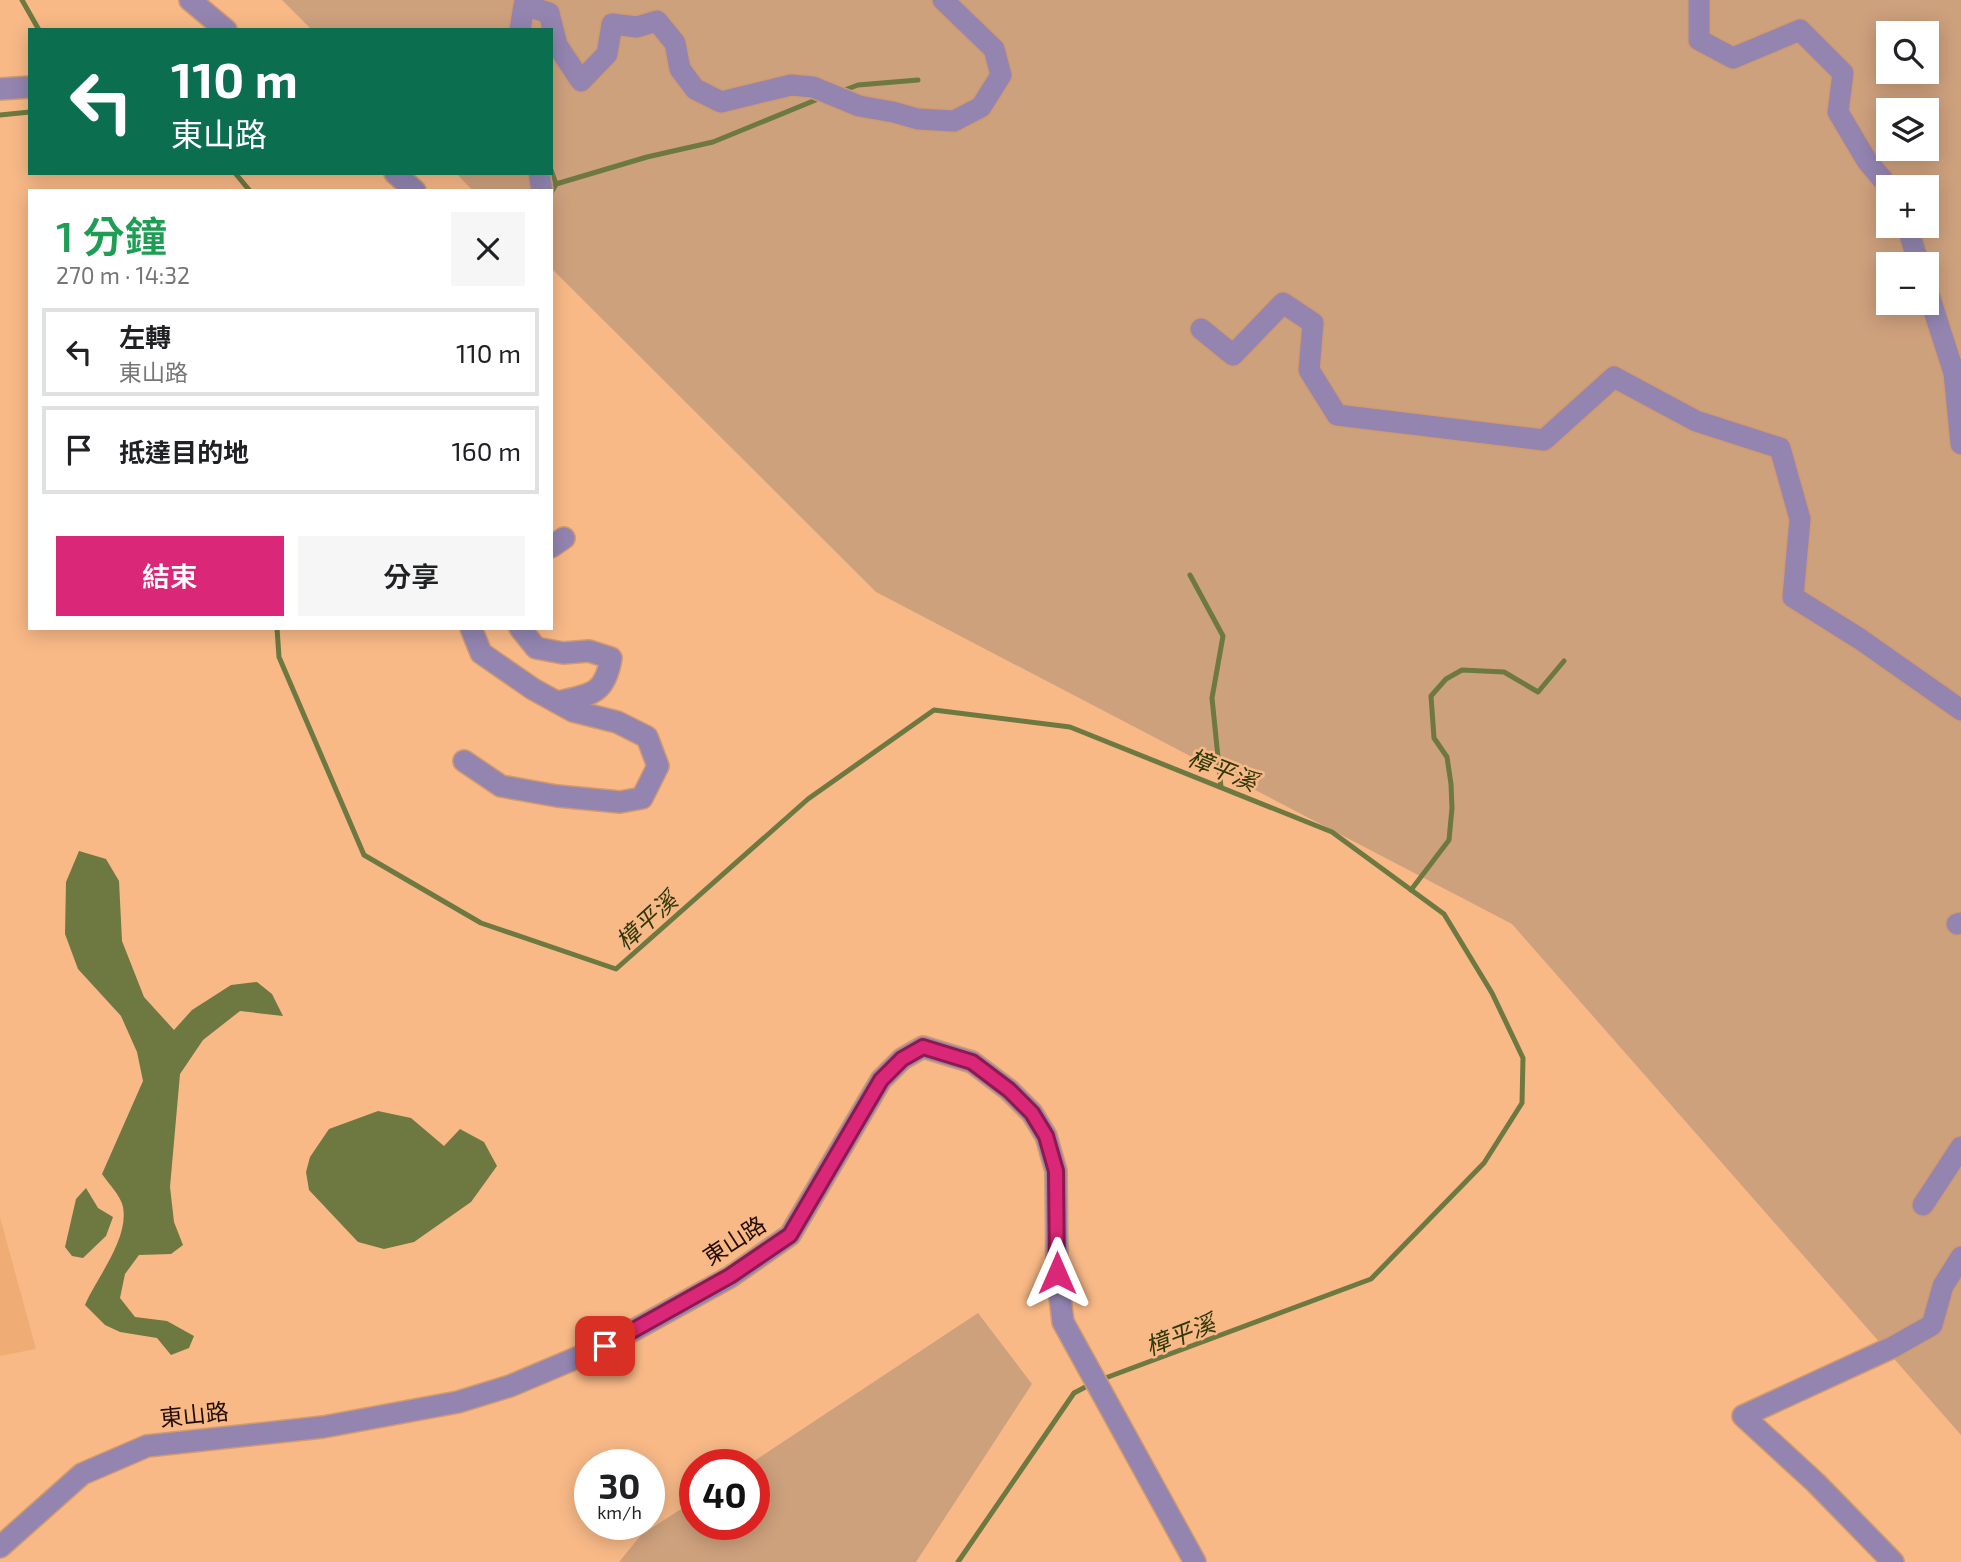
<!DOCTYPE html>
<html lang="zh-TW">
<head>
<meta charset="utf-8">
<style>
	body { margin:0; font-family:"Exo 2","Noto Sans TC",sans-serif; background:#f6f6f6; color:#202124; height:100vh; display:flex; flex-direction:column; font-size:26px; white-space:nowrap }
	* { box-sizing:border-box; margin:0 }
	p { font-size:23px; color:#757577 }
	.icon { flex:none; width:38px; height:38px; fill:none; stroke:currentColor; stroke-width:2; stroke-linecap:round; stroke-linejoin:round }
	.map { position:relative; flex:1; overflow:hidden }
	.sheet { position:absolute; left:28px; top:189px; width:525px; height:441px; display:flex; flex-direction:column; background:#fff; border-radius:0px; box-shadow:0 4px 18px #0003 }
	.sheet>* { flex:none }
	.guide { position:absolute; left:28px; top:28px; width:525px; height:147px; border-radius:0px; box-shadow:0 4px 18px #0003; background:#0b6e4f; color:#fff; overflow:hidden }
	.controls { position:absolute; left:1876px; top:21px; display:grid; gap:14px }
	.controls a { display:grid; place-items:center; width:63px; height:63px; border-radius:0px; background:#fff; box-shadow:0 4px 18px #0003; font-size:35px }
	.speed { position:absolute; left:574px; top:1449px; display:flex; gap:14px; font-size:35px; font-weight:700; text-align:center }
	.speed>* { display:grid; place-content:center; width:91px; height:91px; border-radius:50%; background:#fff; box-shadow:0 4px 18px #0003; line-height:1 }
	.speed small { font-size:18px; font-weight:400 }
	.speed .limit { border:10px solid #d22; background:#fff; color:#111 }
	.pin { position:absolute; display:grid; place-items:center; width:60px; height:60px; color:#fff; margin:-30px; border-radius:14px; box-shadow:0 4px 10px #0006 }
	.me { position:absolute; width:77px; margin:-38px; rotate:0deg; stroke-linejoin:round; filter:drop-shadow(0 0 5px #0008) }
	.turn { display:flex; align-items:center; gap:24px; height:147px; padding:0 28px; font-size:32px }
	.turn .icon { width:91px; height:91px; stroke-width:2.5 }
	.turn b { display:block; font-size:49px; line-height:60px }
	.round { display:grid; place-items:center; flex:none; width:74px; height:74px; border-radius:0px; background:#f6f6f6 }
	.head { display:flex; align-items:center; justify-content:space-between; height:119px; padding:0 28px }
	h1 { font-size:42px; font-weight:600; line-height:52px; color:#1e9e55 }
	.primary-button { display:flex; gap:14px; margin-top:auto; padding:14px 28px }
	.primary-button a { flex:1; height:80px; border-radius:0px; background:#db2777; color:#fff; font-size:28px; font-weight:600; line-height:80px; text-align:center }
	.primary-button a+a { background:#f6f6f6; color:#202124 }
	ul { padding:0; list-style:none }
	li { display:flex; align-items:center; gap:21px; height:88px; margin:0 14px 10px; padding:0 14px; border:4px solid #e0e0e0; border-radius:0px }
	li div { flex:1 }
	li b { display:block; font-size:26px }
	li em { font-style:normal }
	.map>svg:first-child { display:block }
</style>
</head>
<body>
<div class="map">
<svg width="1961" height="1562" viewBox="0 0 1961 1562">
	<rect width="100%" height="100%" fill="#f8b987"/>
	<polygon fill="#f0ac75" points="0,1217 36,1349 0,1356"/>
	<g fill="#cea17d" fill-rule="evenodd">
		<path d="M282,0H1961V1435L1512,924L876,592L551,268V191H473L456,173H551V30H312ZM1888,33H1927V72H1888ZM1888,110H1927V149H1888ZM1888,187H1927V226H1888ZM1888,264H1927V303H1888Z"/>
		<polygon points="978,1313 1032,1384 916,1562 619,1562 641,1535 695,1500 695,1524 754,1524 754,1465 748,1465"/>
	</g>
	<g fill="#6d7940">
		<path d="M79,851L106,859L119,881L122,941L144,997L174,1030L192,1010L231,985L257,982L272,994L283,1016L240,1011L203,1040L180,1074L170,1187L174,1222L183,1245L171,1254L139,1255L125,1274L120,1298L135,1317L167,1321L194,1336L189,1348L171,1355L157,1338L120,1332L105,1325L85,1305C97,1277 129,1239 123,1207C121,1196 108,1183 102,1174L143,1081L137,1052L121,1016L78,969L65,934L66,882Z"/>
		<polygon points="378,1111 411,1118 444,1146 460,1129 484,1142 497,1166 471,1202 414,1242 384,1249 358,1242 309,1190 306,1172 310,1157 329,1129"/>
		<polygon points="86,1188 98,1208 113,1217 106,1236 83,1258 72,1256 65,1247 76,1199"/>
	</g>
	<g fill="none" stroke-linecap="round" stroke-linejoin="round">
		<g stroke="#6d7940" stroke-width="5">
			<polyline points="22,0 39,30"/>
			<polyline points="842,91 858,85 918,80"/>
			<polyline points="0,115 30,112"/>
			<polyline points="551,170 556,184"/>
			<polyline points="235,173 250,191"/>
			<polyline points="551,193 556,184 647,157 713,142 823,97"/>
			<polyline points="1190,575 1223,636 1212,698 1221,787"/>
			<polyline points="277,628 279,657 364,855 481,923 616,969 808,799 934,710 1070,727 1332,832 1444,914 1492,993 1523,1058 1522,1103 1484,1163 1371,1279 1100,1380"/>
			<polyline points="1411,890 1449,840 1452,808 1451,784 1447,757 1434,738 1431,696 1446,679 1462,670 1504,672 1538,692 1564,661"/>
			<polyline points="958,1562 1074,1393 1091,1384"/>
		</g>
		<defs>
			<g id="minor">
				<polyline points="190,0 226,30"/>
				<polyline points="1699,0 1699,40 1733,58 1800,30 1843,73 1838,112 1867,161 1889,187"/>
				<polyline points="520,30 524,5 549,13 557,45 581,81 607,54 612,24 637,27 657,21 675,43 680,69 695,89 721,102 791,85 813,87 859,106 893,112 918,119 954,121 981,107 1001,75 994,49 943,0"/>
				<polyline points="0,89 30,87"/>
				<polyline points="395,173 415,191"/>
				<polyline points="539,173 542,191"/>
				<polyline points="1907,226 1919,264"/>
				<polyline points="1927,289 1954,373 1961,444"/>
				<polyline points="1201,329 1233,355 1283,303 1313,323 1309,370 1337,415 1544,440 1614,377 1696,421 1780,448 1800,519 1793,597 1860,639 1961,710"/>
				<polyline points="551,547 564,538"/>
				<path d="M520,628L536,648L563,653L589,651L611,658C605,695 590,695 557,702"/>
				<polyline points="464,761 501,786 557,796 620,802 642,798 658,766 647,737 617,722 573,711 533,689 481,653 471,628"/>
				<polyline points="1957,924 1961,923"/>
				<polyline points="1923,1205 1961,1147"/>
				<polyline points="0,1547 82,1474 147,1446 323,1427 458,1402 510,1386 605,1346 730,1277 790,1235 881,1080 902,1059 923,1047 972,1062 1009,1090 1032,1113 1046,1136 1056,1171 1057,1273 1063,1322 1195,1562"/>
				<polyline points="1893,1562 1816,1483 1743,1416 1893,1347 1932,1325 1943,1286 1961,1257"/>
			</g>
		</defs>
		<use href="#minor" stroke="#d29a6f" stroke-width="24"/>
		<use href="#minor" stroke="#9385b0" stroke-width="21"/>
	</g>
	<g fill="none" stroke-linecap="round" stroke-linejoin="round">
		<defs>
			<polyline id="route" points="605,1346 730,1276 790,1235 881,1080 902,1059 923,1047 972,1062 1009,1090 1032,1113 1046,1136 1056,1171 1057,1273"/>
		</defs>
		<use href="#route" stroke="#8e194d" stroke-width="18"/>
		<use href="#route" stroke="#db2777" stroke-width="12"/>
	</g>
	<g text-anchor="middle" dominant-baseline="central" stroke-width="5" stroke-linejoin="round" paint-order="stroke">
		<g font-size="23" fill="#230d00" stroke="#f8b987">
			<text transform="translate(734 1240) rotate(-33)">東山路</text>
			<text transform="translate(194 1414) rotate(-6)">東山路</text>
		</g>
		<g font-size="24" font-style="italic" fill="#2f3809" stroke="#f8b987">
			<text transform="translate(1223 769) rotate(22)">樟平溪</text>
			<text transform="translate(646 920) rotate(-42)">樟平溪</text>
			<text transform="translate(1180 1334) rotate(-21)">樟平溪</text>
		</g>
	</g>
</svg>
<div class="controls">
<a><svg class="icon" aria-label="search" viewBox="0 0 24 24"><circle cx="10" cy="10" r="6"/><path d="M15 15l6 6"/></svg></a>
<a><svg class="icon" aria-label="layers" viewBox="0 0 24 24"><path d="M12 4l9 5-9 5-9-5zM3 14l9 5 9-5"/></svg></a>
<a>+</a>
<a>−</a>
</div>
<div class="speed"><div>30<small>km/h</small></div><div class="limit">40</div></div>
<div class="pin" style="left:605px;top:1346px;background:#d93025"><svg class="icon" aria-label="arrive" viewBox="0 0 24 24"><path d="M6 21V4h12l-3 4 3 4H6"/></svg></div>
<svg class="me" style="left:1057px;top:1273px" viewBox="-20 -20 40 40"><path d="M0-17L14 15 0 8-14 15z" fill="#db2777" stroke="#fff" stroke-width="4"/></svg>
<div class="guide">
<div class="turn"><svg class="icon" aria-label="left" viewBox="0 0 24 24"><path d="M17 20v-9H6M10 6l-5 5 5 5"/></svg><div><b>110 m</b>東山路</div></div>
</div>
<section class="sheet">
<div class="head"><div><h1>1 分鐘</h1><p>270 m · 14:32</p></div><a class="round"><svg class="icon" aria-label="close" viewBox="0 0 24 24"><path d="M6 6l12 12M18 6L6 18"/></svg></a></div>
<ul>
<li><svg class="icon" aria-label="left" viewBox="0 0 24 24"><path d="M17 20v-9H6M10 6l-5 5 5 5"/></svg><div><b>左轉</b><p>東山路</p></div><em>110 m</em></li>
<li><svg class="icon" aria-label="arrive" viewBox="0 0 24 24"><path d="M6 21V4h12l-3 4 3 4H6"/></svg><div><b>抵達目的地</b></div><em>160 m</em></li>
</ul>
<div class="primary-button"><a>結束</a><a>分享</a></div>
</section>
</div>
</body>
</html>
